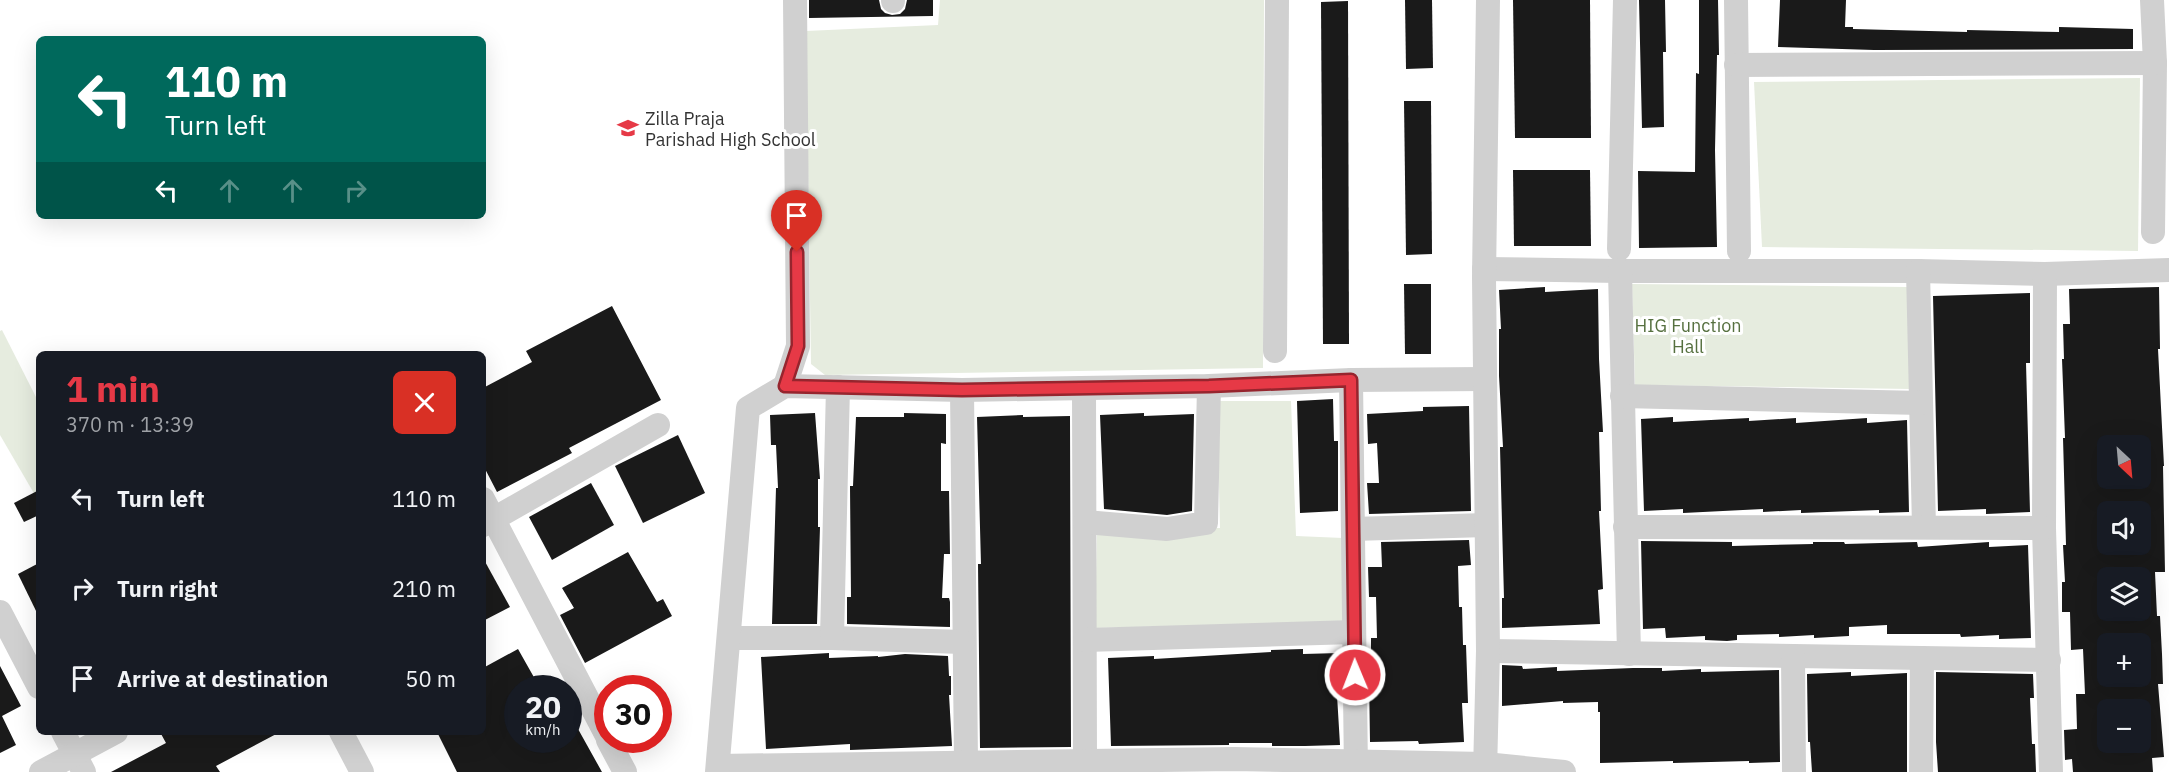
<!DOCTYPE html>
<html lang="en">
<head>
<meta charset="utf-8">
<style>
	body { margin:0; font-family:"IBM Plex Sans",sans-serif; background:#242831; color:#f1f3f6; height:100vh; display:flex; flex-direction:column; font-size:22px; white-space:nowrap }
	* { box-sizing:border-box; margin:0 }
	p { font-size:20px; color:#9ea1a6 }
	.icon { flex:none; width:33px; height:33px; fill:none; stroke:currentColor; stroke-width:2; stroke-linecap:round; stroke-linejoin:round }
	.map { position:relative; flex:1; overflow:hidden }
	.sheet { position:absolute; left:36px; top:351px; width:450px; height:384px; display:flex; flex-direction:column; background:#171b24; border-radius:9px; box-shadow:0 6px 24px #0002 }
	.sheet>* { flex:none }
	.guide { position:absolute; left:36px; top:36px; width:450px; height:183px; border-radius:9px; box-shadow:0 6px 24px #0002; background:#00695c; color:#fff; overflow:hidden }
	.needle { width:39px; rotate:154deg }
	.controls { position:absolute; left:2097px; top:435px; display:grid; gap:12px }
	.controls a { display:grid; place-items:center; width:54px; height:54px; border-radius:9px; background:#171b24; box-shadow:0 6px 24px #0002; font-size:30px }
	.speed { position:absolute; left:504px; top:675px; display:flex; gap:12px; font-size:30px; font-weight:700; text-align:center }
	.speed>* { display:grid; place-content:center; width:78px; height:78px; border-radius:50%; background:#171b24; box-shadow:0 6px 24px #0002; line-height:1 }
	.speed small { font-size:15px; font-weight:400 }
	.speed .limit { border:9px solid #d22; background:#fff; color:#111 }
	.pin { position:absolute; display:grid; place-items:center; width:51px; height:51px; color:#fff; margin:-62px -26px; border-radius:50% 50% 50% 0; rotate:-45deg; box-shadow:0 0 6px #0007 }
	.pin .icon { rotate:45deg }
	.me { position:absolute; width:66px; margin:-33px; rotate:359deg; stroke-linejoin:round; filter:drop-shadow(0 0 4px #0008) }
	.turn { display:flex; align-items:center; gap:21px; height:126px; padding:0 30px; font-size:27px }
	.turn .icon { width:78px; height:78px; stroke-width:2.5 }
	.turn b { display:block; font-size:42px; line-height:51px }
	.lanes { display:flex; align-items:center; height:57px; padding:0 30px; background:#0003; justify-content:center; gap:30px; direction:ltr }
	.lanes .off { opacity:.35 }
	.round { display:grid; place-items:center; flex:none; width:63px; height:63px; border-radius:9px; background:#242831 }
	.summary { display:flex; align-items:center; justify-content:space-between; height:102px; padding:0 30px }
	h1 { font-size:36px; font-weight:700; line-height:45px; color:#e63946 }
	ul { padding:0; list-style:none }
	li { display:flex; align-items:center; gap:18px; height:90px; padding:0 30px }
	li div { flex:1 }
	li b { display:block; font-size:22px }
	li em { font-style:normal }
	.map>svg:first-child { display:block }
</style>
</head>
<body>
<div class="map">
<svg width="2169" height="772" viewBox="0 0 2169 772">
	<rect width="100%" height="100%" fill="#fff"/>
	<g fill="#e6ecdf">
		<polygon points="940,0 1264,0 1263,368 825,375 811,364 806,31 938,25"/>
		<polygon points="2140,78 2138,251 1762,247 1754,82"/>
		<polygon points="1632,284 1907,287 1911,389 1635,385"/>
		<polygon points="2,330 39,403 39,502 0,435 0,331"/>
		<polygon points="1217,401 1291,401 1296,536 1343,538 1345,622 1095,628 1097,528 1220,528"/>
	</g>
	<g fill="#1a1a1a" fill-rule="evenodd">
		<polygon points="809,0 879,0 881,9 885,13 892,15 900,14 905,9 907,0 933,0 933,16 809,18"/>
		<polygon points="1405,0 1432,0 1433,68 1406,69"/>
		<polygon points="1513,0 1590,0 1591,138 1515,138"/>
		<polygon points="1639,0 1665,0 1666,52 1663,52 1664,127 1642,128"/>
		<polygon points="1699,0 1718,0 1719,55 1717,55 1715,150 1717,247 1639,248 1638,171 1695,172 1696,73 1699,74"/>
		<polygon points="1780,0 1846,0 1845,27 1853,27 1853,29 1967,32 1967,30 2059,32 2059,27 2133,29 2133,49 1874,50 1778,47"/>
		<polygon points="1348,1 1349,344 1323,344 1321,2"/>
		<polygon points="1404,101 1431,101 1432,254 1406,255"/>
		<polygon points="1513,170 1590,170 1591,246 1514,246"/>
		<polygon points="1404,284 1431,284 1431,354 1405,354"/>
		<polygon points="1545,287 1545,292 1598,289 1599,359 1603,432 1599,432 1601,511 1599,511 1603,589 1598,590 1600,624 1502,628 1502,598 1504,598 1500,447 1503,447 1499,376 1499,329 1501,329 1499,290"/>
		<path d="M2159,287L2160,349H2158L2164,466H2163L2165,572H2155L2157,616H2160L2162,654L2163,684H2158L2164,757L2152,758L2153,772H2073L2072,759L2065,760L2064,730L2077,729L2076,694H2085L2083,649L2071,650L2070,612H2062V582H2065L2063,545H2066L2063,438H2065L2062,359H2064L2063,324H2070L2069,289ZM2108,446H2140V478H2108ZM2108,512H2140V544H2108ZM2140,573V617L2108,618V575ZM2108,644H2140V676H2108ZM2108,710H2140V742H2108Z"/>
		<polygon points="2030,293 2030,363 2026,363 2030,512 1986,514 1986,509 1938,511 1933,296"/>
		<polygon points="612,306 661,400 569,448 572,453 497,492 483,465 483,388 532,362 526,351"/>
		<polygon points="1333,399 1334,441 1338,441 1338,511 1300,513 1297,401"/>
		<polygon points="1469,406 1471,511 1369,514 1367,483 1379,483 1377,443 1368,444 1367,414 1423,411 1423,407"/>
		<polygon points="815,413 820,479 818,479 818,527 820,527 817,624 772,624 776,488 778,488 776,445 771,445 770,415"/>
		<polygon points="904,413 946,414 946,444 941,443 941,491 949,491 950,554 944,554 942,598 949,598 950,602 950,627 847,624 847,597 851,597 850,486 853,486 856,417 904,417"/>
		<polygon points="1144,413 1144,416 1194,414 1192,511 1167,515 1104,509 1100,415"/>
		<polygon points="1023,415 1023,417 1070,416 1071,747 980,748 978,564 981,564 977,417"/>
		<polygon points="1673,417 1673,422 1749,418 1749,421 1796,418 1796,423 1867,418 1867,423 1907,420 1909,512 1879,513 1879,510 1801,513 1801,510 1763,512 1763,509 1683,513 1683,509 1644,511 1641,419"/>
		<polygon points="678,435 705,493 643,523 615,466"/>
		<polygon points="591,483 614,525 552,560 529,517"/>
		<polygon points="39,490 39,515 24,522 14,503"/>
		<polygon points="1469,540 1471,565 1458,566 1459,607 1462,607 1463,645 1466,645 1468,703 1462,703 1464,742 1419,744 1418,741 1370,742 1369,676 1371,676 1371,638 1377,638 1376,597 1369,597 1368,567 1382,567 1381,542"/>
		<polygon points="1641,541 1732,542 1732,546 1813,544 1813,542 1844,542 1845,544 1917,542 1918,547 1989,542 1989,547 2028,545 2031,638 1999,639 1999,635 1961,637 1960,634 1887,634 1887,625 1849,627 1849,636 1814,638 1814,635 1779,637 1779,634 1737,635 1737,640 1727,641 1705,640 1705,636 1666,638 1665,628 1643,629"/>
		<polygon points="628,552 657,602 663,599 672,616 585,663 560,615 574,608 562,588"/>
		<polygon points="483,558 510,607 483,621"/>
		<polygon points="39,563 39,617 18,574"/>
		<polygon points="518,649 540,688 518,688 518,740 568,740 568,711 602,772 457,772 437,732 483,732 483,668"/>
		<polygon points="1303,649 1303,654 1340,653 1341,695 1337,695 1340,745 1305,746 1272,746 1272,743 1229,743 1229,745 1111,746 1108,658 1154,656 1154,659 1271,652 1271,650"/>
		<polygon points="829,653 829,658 878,656 878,657 905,654 948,656 949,676 951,676 951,695 949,695 952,746 850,750 850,744 766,749 761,657"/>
		<polygon points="1502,665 1522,666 1523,669 1557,667 1557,671 1633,668 1662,668 1662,671 1701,669 1701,672 1779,670 1780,762 1749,763 1749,761 1673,763 1673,761 1600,763 1600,712 1598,712 1598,702 1563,703 1563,701 1502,706"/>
		<polygon points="0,666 21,706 2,716 16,745 0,753"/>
		<polygon points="1851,672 1851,676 1907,673 1907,772 1812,772 1810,742 1808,742 1807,674"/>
		<polygon points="1936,672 2033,674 2034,698 2030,698 2032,744 2035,744 2036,772 1938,772 1936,742"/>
		<polygon points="160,732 280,732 216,766 220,772 111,772 166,743"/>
	</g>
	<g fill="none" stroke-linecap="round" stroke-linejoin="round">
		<g stroke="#d0d0d0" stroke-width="24">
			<polyline points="893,0 893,1"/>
			<polyline points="1736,0 1739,251"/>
			<polyline points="2152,0 2155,63 2153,232"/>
			<polyline points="1736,65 2155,63"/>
			<polyline points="1619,249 1625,0"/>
			<polyline points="1484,269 1620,271 1918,271 2045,274 2169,270"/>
			<polyline points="1620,271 1629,654"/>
			<polyline points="1918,271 1924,527"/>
			<polyline points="2045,274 2044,528 2051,772"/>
			<polyline points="1275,351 1277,0"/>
			<polyline points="1351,380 1356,772"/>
			<polyline points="785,386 798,346 795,0"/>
			<polyline points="1084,388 1085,761"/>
			<polyline points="962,390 966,762"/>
			<polyline points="1622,396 1921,403"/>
			<polyline points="483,499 608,738"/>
			<polyline points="1085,522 1167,529 1206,523 1209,386"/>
			<polyline points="483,525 658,425"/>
			<polyline points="1625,527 2044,528"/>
			<polyline points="1353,529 1486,525"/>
			<polyline points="0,612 39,687"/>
			<polyline points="729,638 832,638 963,642"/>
			<polyline points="832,638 838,387"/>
			<polyline points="1085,640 1354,632"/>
			<polyline points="1488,651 2049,660"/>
			<polyline points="1793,656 1794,772"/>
			<polyline points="63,732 84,772"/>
			<polyline points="341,732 362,772"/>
			<polyline points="608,740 625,772"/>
			<polyline points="718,766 1234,759 1485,764 1564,772"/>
			<polyline points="41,772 116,732"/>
			<polyline points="717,772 748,408 785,386 962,390 1209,386 1351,380 1485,379"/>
			<polyline points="1485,772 1488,651 1484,277 1488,0"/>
			<polyline points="1921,772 1922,658"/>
		</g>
	</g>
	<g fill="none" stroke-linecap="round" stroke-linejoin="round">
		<defs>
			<polyline id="route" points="797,252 798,346 785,386 962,390 1209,386 1351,380 1355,675"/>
		</defs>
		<use href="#route" stroke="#96252e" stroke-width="15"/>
		<use href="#route" stroke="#e63946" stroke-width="10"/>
	</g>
	<defs>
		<symbol id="school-bare" viewBox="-9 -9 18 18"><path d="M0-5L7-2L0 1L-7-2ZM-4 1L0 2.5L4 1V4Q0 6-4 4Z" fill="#e63946" stroke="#fff" stroke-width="2.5" paint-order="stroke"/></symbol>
	</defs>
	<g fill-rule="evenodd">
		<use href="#school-bare" x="613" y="113" width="30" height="30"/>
	</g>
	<g text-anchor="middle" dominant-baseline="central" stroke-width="6" stroke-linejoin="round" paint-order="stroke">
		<g font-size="18" fill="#333" stroke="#fff" text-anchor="start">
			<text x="645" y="118">Zilla Praja<tspan x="645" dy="21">Parishad High School</tspan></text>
		</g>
		<g font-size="18" fill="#56703f" stroke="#fff">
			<text x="1688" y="325">HIG Function<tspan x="1688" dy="21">Hall</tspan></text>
		</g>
	</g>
</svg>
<div class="controls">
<a><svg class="needle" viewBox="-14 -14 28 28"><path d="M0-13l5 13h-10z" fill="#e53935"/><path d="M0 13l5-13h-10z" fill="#9ea1a6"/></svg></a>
<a><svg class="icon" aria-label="sound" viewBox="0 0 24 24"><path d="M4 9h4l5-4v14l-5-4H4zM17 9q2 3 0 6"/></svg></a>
<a><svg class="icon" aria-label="layers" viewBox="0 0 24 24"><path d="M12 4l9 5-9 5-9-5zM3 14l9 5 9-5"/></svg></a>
<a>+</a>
<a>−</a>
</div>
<div class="speed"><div>20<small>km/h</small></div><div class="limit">30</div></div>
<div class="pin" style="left:797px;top:252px;background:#d93025"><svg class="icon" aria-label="arrive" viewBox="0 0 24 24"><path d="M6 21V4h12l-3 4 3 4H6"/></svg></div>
<svg class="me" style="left:1355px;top:675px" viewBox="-20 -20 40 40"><circle r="17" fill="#e63946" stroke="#fff" stroke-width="3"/><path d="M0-11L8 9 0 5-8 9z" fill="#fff"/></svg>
<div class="guide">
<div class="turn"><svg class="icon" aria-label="left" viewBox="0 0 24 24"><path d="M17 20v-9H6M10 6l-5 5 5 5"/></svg><div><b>110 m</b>Turn left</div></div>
<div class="lanes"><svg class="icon" aria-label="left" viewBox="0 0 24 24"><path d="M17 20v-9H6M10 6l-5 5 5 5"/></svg><svg class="icon off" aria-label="ahead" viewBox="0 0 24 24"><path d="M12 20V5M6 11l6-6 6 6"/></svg><svg class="icon off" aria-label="ahead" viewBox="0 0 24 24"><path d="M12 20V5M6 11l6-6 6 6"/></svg><svg class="icon off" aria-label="right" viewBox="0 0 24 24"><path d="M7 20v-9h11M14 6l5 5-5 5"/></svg></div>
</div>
<section class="sheet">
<div class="summary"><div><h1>1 min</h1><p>370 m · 13:39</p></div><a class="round" style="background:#d93025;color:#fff"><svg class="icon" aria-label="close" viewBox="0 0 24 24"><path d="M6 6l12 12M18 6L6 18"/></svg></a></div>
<ul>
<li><svg class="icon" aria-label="left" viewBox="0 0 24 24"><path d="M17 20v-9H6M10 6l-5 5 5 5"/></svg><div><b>Turn left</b></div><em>110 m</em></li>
<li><svg class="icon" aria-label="right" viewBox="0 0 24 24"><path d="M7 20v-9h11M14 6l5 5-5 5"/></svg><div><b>Turn right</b></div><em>210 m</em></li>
<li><svg class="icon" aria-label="arrive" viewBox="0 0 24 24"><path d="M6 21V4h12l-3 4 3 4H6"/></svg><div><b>Arrive at destination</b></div><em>50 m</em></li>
</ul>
</section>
</div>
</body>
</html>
